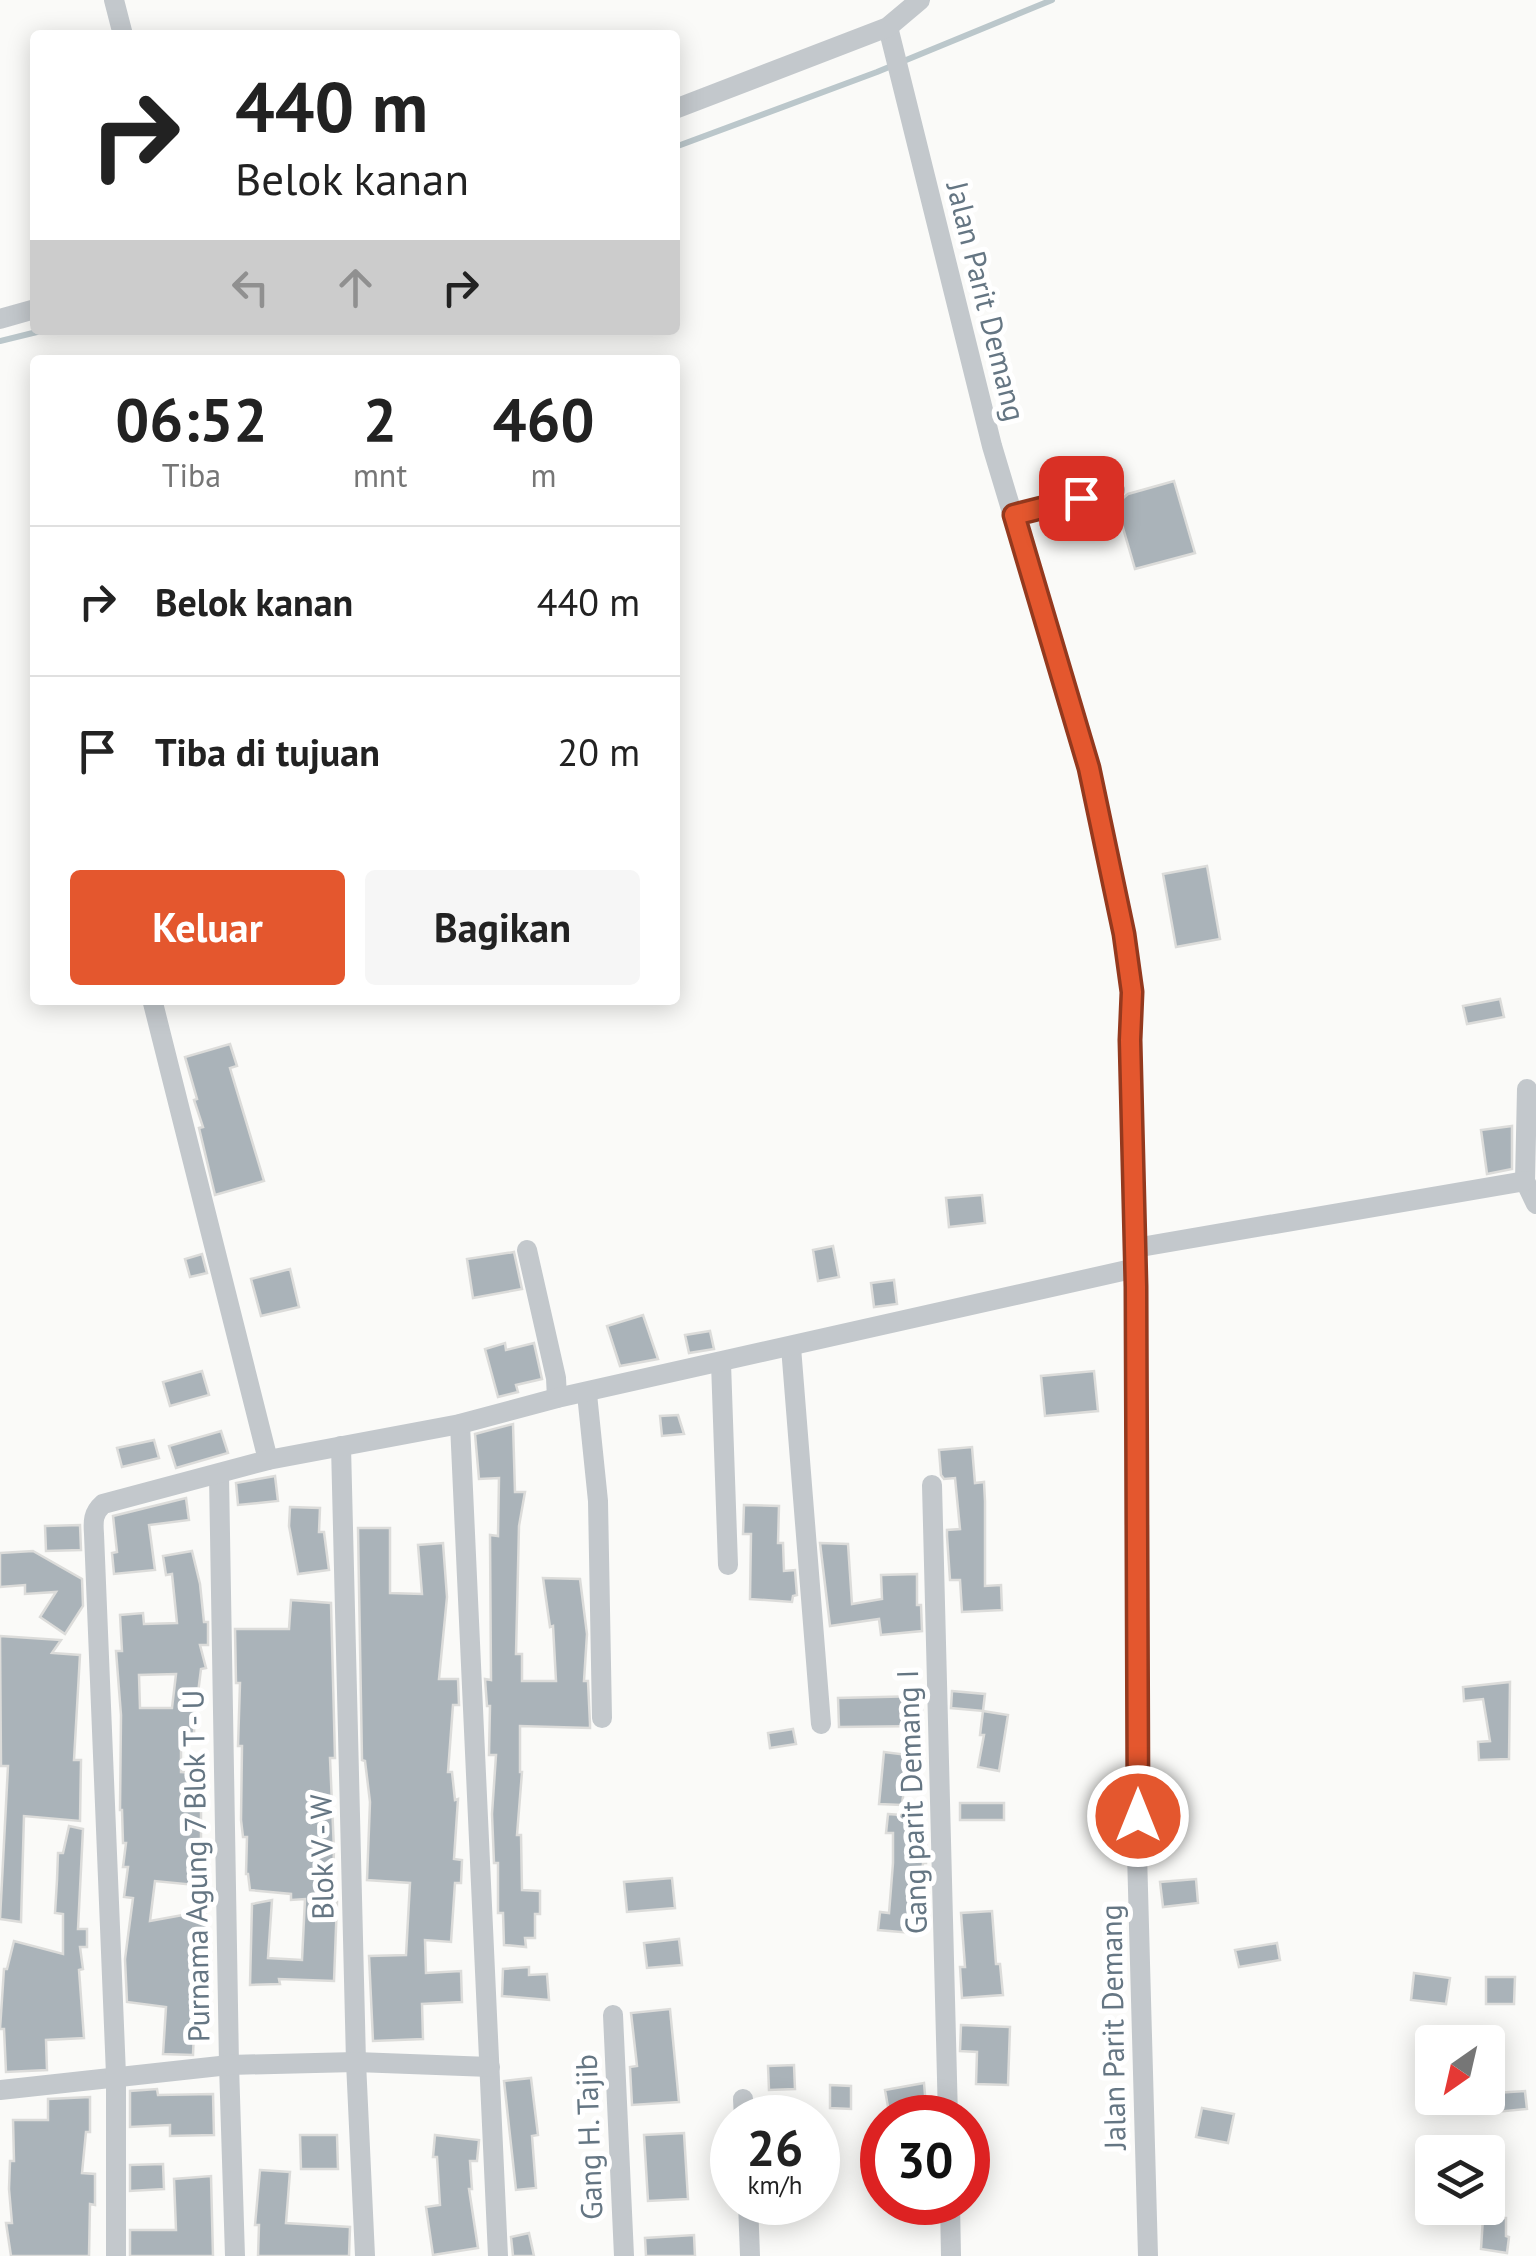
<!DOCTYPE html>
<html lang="id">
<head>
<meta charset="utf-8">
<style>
	body { margin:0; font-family:"PT Sans",sans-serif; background:#f6f6f6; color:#222; height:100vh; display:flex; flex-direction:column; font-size:38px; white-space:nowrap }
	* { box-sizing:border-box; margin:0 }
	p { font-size:32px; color:#767676 }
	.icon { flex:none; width:55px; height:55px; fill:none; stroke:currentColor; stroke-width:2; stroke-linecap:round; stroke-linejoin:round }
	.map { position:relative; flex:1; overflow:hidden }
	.drawer { position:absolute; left:30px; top:355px; width:650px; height:650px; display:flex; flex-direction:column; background:#fff; border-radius:10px; box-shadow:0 5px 25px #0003 }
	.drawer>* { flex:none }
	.hud { position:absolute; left:30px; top:30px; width:650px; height:305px; border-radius:10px; box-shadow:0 5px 25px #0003; background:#fff; color:#222; overflow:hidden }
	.needle { width:65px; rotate:214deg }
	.tools { position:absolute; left:1415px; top:2025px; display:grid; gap:20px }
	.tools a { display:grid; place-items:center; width:90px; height:90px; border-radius:10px; background:#fff; box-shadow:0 5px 25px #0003; font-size:50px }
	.speed { position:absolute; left:710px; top:2095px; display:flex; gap:20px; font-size:50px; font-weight:700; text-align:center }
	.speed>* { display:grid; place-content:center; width:130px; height:130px; border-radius:50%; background:#fff; box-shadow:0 5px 25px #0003; line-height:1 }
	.speed small { font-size:25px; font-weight:400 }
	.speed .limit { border:15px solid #d22; background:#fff; color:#111 }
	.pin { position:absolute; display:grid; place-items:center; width:85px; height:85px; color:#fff; margin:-42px; border-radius:20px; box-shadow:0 5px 15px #0006 }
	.me { position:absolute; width:110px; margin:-55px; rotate:0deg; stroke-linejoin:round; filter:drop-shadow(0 0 8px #0008) }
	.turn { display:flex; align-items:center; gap:35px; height:210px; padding:0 40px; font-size:45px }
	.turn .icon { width:130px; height:130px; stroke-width:2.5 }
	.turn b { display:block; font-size:70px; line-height:85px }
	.lanes { display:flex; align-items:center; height:95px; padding:0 40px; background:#0003; justify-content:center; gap:50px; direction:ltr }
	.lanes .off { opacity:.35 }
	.eta { display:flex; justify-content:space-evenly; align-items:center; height:170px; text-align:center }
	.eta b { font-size:60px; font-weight:600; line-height:70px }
	.primary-button { display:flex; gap:20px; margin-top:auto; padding:20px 40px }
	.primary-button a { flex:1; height:115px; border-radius:10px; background:#e4572e; color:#fff; font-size:40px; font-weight:600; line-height:115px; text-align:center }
	.primary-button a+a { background:#f6f6f6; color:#222 }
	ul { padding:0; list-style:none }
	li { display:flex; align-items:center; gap:30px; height:150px; padding:0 40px; border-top:2px solid #e0e0e0 }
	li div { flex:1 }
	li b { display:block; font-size:38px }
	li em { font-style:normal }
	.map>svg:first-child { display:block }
</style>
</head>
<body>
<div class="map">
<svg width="1536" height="2256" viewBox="0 0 1536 2256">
	<rect width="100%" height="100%" fill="#fafaf8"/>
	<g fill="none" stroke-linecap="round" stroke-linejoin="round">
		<g stroke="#bbc7cb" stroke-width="6">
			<polyline points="675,147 877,72 1052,0"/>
			<polyline points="0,341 45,330"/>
		</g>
	</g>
	<g fill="#aab3b9" stroke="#dcdcda" stroke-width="2.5" fill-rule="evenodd">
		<polygon points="1174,481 1195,553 1135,569 1116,504 1128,494"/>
		<polygon points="1207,866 1220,939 1176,947 1163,874"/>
		<polygon points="1500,999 1504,1017 1467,1024 1463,1006"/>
		<polygon points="230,1044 237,1066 230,1068 264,1181 215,1195 199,1128 203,1127 194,1100 197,1099 185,1057"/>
		<polygon points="1512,1126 1512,1169 1487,1174 1481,1130"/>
		<polygon points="982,1195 985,1223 949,1227 946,1198"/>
		<polygon points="833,1246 839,1277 818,1281 813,1250"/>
		<polygon points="514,1252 522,1289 473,1298 467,1259"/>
		<polygon points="202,1254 207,1273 190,1277 185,1259"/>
		<polygon points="290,1269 299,1307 261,1316 251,1279"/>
		<polygon points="894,1280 897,1304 874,1307 871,1283"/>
		<polygon points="643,1315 658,1359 620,1366 607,1326"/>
		<polygon points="710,1331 714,1349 689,1353 685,1335"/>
		<polygon points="505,1343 506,1350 534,1343 542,1379 516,1385 518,1392 498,1397 485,1349"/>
		<polygon points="202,1371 209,1395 170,1406 163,1382"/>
		<polygon points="1094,1371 1098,1411 1045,1416 1041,1376"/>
		<polygon points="678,1415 684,1434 662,1436 660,1416"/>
		<polygon points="513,1424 515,1492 525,1492 519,1526 516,1654 522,1654 522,1681 556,1681 553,1626 550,1627 543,1578 580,1579 587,1634 584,1681 588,1681 590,1724 590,1728 520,1726 520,1772 522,1772 517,1835 521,1835 522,1890 540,1891 540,1914 535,1914 535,1938 525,1938 526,1947 504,1945 503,1913 498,1913 498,1863 494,1863 492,1814 496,1755 489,1755 490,1706 487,1706 485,1679 491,1680 490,1535 498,1536 499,1478 479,1479 475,1434"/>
		<polygon points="221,1431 228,1453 176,1468 169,1446"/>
		<polygon points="154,1440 159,1458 122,1467 117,1448"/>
		<polygon points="972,1447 975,1483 984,1482 985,1501 985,1586 1001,1585 1002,1610 962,1612 960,1580 950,1580 947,1536 947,1530 960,1529 955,1478 944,1479 941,1475 939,1450"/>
		<polygon points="275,1476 278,1501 238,1505 236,1483"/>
		<polygon points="186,1498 189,1520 149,1525 155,1570 114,1574 112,1553 117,1552 113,1516"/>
		<polygon points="744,1505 779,1506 778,1543 783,1543 784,1571 795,1570 797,1595 793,1596 792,1602 750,1599 751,1534 743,1534"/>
		<polygon points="290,1507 320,1508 319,1532 324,1532 329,1570 298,1574 289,1526"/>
		<polygon points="80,1525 81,1550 46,1551 45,1526"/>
		<polygon points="358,1528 390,1528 390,1593 422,1594 418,1545 443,1543 447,1597 439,1679 458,1679 459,1705 453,1705 448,1772 452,1772 455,1800 458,1799 454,1859 462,1860 461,1883 455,1883 451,1942 425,1940 426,1973 461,1971 462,2002 422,2004 423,2039 373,2041 369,1956 406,1955 410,1883 367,1880 370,1802 365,1761 362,1760"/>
		<polygon points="820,1543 848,1544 852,1604 882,1599 881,1575 917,1574 917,1605 921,1605 922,1631 881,1635 879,1619 830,1626"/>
		<polygon points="33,1551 82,1579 83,1606 65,1634 40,1617 56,1592 25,1594 25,1585 0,1587 0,1553"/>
		<path d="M192,1551L200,1584L204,1622H208V1645H200L206,1668L201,1669L197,1701L195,1700L194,1735H181V1772L201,1773V1854H198L195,1885L155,1881L150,1921L205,1911L209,1936L204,1937V1978L207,1977L211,2005L195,2007L193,2055L163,2054L166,2007L127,2002L125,1959L133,1898L124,1897L128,1867H123L126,1843H123L122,1810H120L121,1715L116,1651H122L120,1615L143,1613L144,1624L177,1623L172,1574L166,1575L163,1556ZM176,1674L172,1708H140L139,1675Z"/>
		<polygon points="291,1600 331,1603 335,1758 330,1758 334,1850 332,1902 337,1902 334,1981 279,1979 280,1984 250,1985 252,1904 272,1900 268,1958 302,1960 305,1899 291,1900 291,1894 250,1890 248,1874 246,1874 247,1837 243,1837 241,1820 242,1746 238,1746 240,1683 236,1683 235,1629 289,1629"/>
		<polygon points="0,1636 61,1640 52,1653 80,1655 74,1760 81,1760 80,1821 24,1816 21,1922 0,1919 8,1766 1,1766"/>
		<polygon points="1510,1682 1509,1759 1479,1760 1478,1742 1490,1741 1483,1699 1464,1701 1463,1687"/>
		<polygon points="952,1691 985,1694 983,1711 951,1708"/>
		<polygon points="922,1696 922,1726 839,1727 838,1698"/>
		<polygon points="983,1711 1008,1715 999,1771 978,1767 984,1735 980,1735"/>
		<polygon points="793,1729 796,1744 770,1748 768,1733"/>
		<polygon points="884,1752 908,1755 902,1805 879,1804"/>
		<rect x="960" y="1803" width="44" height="17"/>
		<polygon points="888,1814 916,1816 914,1842 926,1843 926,1863 923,1863 920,1900 915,1899 912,1933 878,1930 880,1912 889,1913 893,1863 893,1833 886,1833"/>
		<polygon points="69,1826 83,1829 78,1929 87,1929 87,1947 80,1947 83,1969 79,1970 84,2038 46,2040 47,2070 6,2072 4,2029 0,2029 4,1969 7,1969 14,1941 63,1954 63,1914 55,1913 57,1880 58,1853 63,1853"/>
		<polygon points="672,1878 675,1908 627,1912 624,1882"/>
		<polygon points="1196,1879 1198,1903 1163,1907 1160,1882"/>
		<polygon points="992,1911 996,1964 1000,1964 1003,1995 962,1998 960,1967 965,1967 961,1913"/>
		<polygon points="679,1939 682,1965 647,1968 644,1943"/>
		<polygon points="1277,1943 1280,1960 1239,1967 1235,1950"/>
		<polygon points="529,1967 529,1975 547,1974 549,2000 502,1996 503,1969"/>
		<polygon points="1414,1973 1450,1978 1446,2004 1411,2000"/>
		<polygon points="1486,1977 1515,1977 1514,2004 1486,2004"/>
		<polygon points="670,2009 679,2102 632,2105 630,2067 637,2066 631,2013"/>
		<polygon points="961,2025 1010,2027 1008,2085 976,2084 977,2052 960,2051"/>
		<polygon points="794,2065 795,2089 769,2090 768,2066"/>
		<polygon points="531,2078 538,2135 532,2136 536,2188 516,2190 504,2081"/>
		<polygon points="924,2083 927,2118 890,2118 885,2090"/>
		<polygon points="830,2085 851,2086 851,2109 830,2108"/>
		<polygon points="157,2089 158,2095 213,2094 214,2135 170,2136 170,2125 130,2127 130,2091"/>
		<polygon points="1525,2091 1527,2109 1496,2112 1495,2093"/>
		<polygon points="90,2097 90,2132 86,2132 82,2173 95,2174 95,2205 90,2204 89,2256 11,2256 6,2223 12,2223 9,2189 10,2161 14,2161 13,2120 48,2120 48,2099"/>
		<polygon points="1202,2108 1234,2114 1228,2143 1196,2137"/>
		<polygon points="684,2133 688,2199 648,2201 644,2135"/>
		<polygon points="300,2135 337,2135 338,2169 301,2169"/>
		<polygon points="435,2135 479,2140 477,2161 470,2161 472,2189 469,2189 478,2248 433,2255 426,2207 440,2205 437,2157 433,2157"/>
		<polygon points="163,2164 164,2189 130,2191 130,2165"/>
		<polygon points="260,2170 290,2172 286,2223 350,2227 349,2256 258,2256 259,2225 255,2225"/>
		<polygon points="211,2176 213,2256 130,2256 130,2230 176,2230 174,2179"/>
		<polygon points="1483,2218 1506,2218 1506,2236 1509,2237 1507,2253 1481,2249"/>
		<polygon points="529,2233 534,2256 513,2256 511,2237"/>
		<polygon points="694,2235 695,2256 646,2256 645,2238"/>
	</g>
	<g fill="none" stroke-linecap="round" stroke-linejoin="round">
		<g stroke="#c3c8cc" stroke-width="20">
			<polyline points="114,0 123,35"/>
			<polyline points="888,27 992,446 1089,768 1125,935 1132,992 1130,1040 1137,1287 1137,1853 1148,2256"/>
			<polyline points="675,109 888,27 920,0"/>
			<polyline points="0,319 35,309"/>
			<polyline points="1014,515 1115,490"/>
			<polyline points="153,1003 268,1460"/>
			<polyline points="1527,1089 1525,1181 1536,1204"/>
			<polyline points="1135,1248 1525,1181"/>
			<polyline points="527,1250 556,1378 557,1398"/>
			<polyline points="791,1347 821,1724"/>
			<polyline points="721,1363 728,1565"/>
			<polyline points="587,1394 598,1501 602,1718"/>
			<polyline points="460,1424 498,2256"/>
			<polyline points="341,1446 356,2062 365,2256"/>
			<polyline points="219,1475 229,2065 235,2256"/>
			<polyline points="932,1485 948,2118"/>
			<polyline points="613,2015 624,2256"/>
			<polyline points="0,2090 229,2065 356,2062 490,2067"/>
			<polyline points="743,2099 744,2118"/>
			<polyline points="748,2202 750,2256"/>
			<polyline points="950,2202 951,2256"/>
			<path d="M116,2256V2075L94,1534C93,1521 93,1513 103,1504L268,1460L460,1424L557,1398L1136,1268"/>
		</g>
	</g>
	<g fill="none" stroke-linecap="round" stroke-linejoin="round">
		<defs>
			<polyline id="route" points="1081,498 1014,515 1089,768 1124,934 1132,992 1130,1040 1136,1287 1138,1816"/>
		</defs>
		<use href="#route" stroke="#94391e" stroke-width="25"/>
		<use href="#route" stroke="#e4572e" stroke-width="18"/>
	</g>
	<g text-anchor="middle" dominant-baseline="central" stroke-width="10" stroke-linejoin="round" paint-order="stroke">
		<g font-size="30" fill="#657683" stroke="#fff">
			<text transform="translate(987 301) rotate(76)">Jalan Parit Demang</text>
			<text transform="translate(911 1802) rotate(-92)">Gang parit Demang I</text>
			<text transform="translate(321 1857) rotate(-91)">Blok V - W</text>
			<text transform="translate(195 1866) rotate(-91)">Purnama Agung 7 Blok T - U</text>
			<text transform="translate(1112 2027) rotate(-91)">Jalan Parit Demang</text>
			<text transform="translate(588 2137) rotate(-92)">Gang H. Tajib</text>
		</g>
	</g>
</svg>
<div class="tools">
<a><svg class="needle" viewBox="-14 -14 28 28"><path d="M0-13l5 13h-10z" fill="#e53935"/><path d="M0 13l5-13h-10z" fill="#767676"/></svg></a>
<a><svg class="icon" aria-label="layers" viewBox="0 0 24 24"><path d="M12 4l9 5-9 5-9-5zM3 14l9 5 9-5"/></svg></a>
</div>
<div class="speed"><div>26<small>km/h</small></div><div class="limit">30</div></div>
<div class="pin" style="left:1081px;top:498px;background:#d93025"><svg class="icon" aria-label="arrive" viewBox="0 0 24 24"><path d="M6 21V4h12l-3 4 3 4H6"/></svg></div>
<svg class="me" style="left:1138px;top:1816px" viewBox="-20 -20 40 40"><circle r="17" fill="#e4572e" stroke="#fff" stroke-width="3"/><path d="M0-11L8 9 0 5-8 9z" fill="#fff"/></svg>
<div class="hud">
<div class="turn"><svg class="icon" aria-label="right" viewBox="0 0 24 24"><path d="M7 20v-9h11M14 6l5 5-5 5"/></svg><div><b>440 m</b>Belok kanan</div></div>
<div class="lanes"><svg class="icon off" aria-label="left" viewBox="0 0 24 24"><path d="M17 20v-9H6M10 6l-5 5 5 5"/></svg><svg class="icon off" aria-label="ahead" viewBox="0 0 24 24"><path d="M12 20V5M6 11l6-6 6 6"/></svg><svg class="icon" aria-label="right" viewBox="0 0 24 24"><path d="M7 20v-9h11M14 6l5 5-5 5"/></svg></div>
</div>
<section class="drawer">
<div class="eta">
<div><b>06:52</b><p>Tiba</p></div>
<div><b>2</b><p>mnt</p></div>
<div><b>460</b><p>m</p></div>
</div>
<ul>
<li><svg class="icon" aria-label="right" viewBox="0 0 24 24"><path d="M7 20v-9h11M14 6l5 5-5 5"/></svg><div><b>Belok kanan</b></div><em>440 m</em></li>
<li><svg class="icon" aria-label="arrive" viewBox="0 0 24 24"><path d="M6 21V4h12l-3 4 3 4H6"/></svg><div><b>Tiba di tujuan</b></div><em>20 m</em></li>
</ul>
<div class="primary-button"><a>Keluar</a><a>Bagikan</a></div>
</section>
</div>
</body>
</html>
